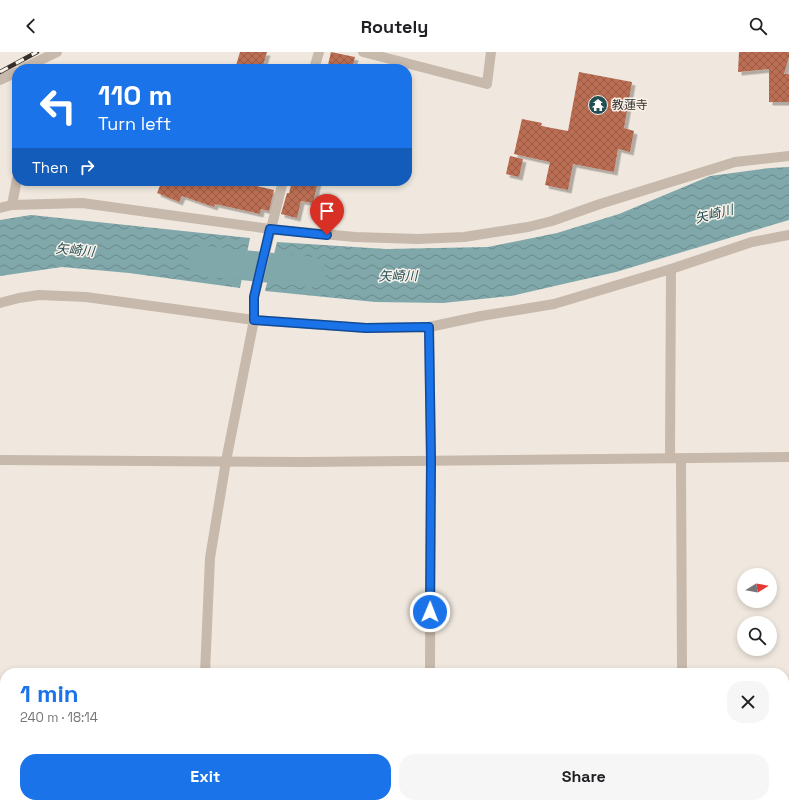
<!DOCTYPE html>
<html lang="en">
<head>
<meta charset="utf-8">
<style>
	body { margin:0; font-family:"Space Grotesk","Noto Sans JP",sans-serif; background:#f6f6f6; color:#202124; height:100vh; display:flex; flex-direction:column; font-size:15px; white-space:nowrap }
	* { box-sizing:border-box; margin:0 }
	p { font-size:13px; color:#757577 }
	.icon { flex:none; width:22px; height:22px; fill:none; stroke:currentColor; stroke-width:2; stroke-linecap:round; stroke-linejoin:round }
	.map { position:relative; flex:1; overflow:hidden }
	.panel { position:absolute; left:0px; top:616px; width:789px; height:140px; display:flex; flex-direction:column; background:#fff; border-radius:16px 16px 0 0; box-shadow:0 2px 6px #0003 }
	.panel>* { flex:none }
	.top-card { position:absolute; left:12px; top:12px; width:400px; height:122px; border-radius:16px; box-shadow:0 2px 6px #0003; background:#1a73e8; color:#fff; overflow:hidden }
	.needle { width:26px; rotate:79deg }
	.controls { position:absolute; left:737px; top:516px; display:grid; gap:8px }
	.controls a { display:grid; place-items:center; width:40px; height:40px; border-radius:50%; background:#fff; box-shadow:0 2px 6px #0003; font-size:20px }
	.pin { position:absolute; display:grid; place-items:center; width:34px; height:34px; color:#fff; margin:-41px -17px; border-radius:50% 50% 50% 0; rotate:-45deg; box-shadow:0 0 4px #0007 }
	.pin .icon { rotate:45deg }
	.me { position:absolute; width:44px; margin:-22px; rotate:1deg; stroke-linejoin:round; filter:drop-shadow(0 0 3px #0008) }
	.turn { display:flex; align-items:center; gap:14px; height:84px; padding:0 20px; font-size:18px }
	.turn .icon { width:52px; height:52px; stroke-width:2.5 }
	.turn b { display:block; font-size:28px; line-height:34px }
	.then { display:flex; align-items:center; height:38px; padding:0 20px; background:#0003; gap:8px; font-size:15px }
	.round { display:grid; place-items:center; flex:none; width:42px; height:42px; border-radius:16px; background:#f6f6f6 }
	.overview { display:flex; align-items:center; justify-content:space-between; height:68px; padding:0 20px }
	h1 { font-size:24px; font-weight:700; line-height:30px; color:#1a73e8 }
	.button { display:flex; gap:8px; margin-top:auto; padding:8px 20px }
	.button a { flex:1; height:46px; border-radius:16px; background:#1a73e8; color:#fff; font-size:16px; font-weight:700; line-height:46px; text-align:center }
	.button a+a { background:#f6f6f6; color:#202124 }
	header { display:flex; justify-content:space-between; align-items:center; height:52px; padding:0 20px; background:#fff; font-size:18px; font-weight:700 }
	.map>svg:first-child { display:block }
</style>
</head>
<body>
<header><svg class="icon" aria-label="back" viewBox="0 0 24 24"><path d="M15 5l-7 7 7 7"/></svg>Routely<svg class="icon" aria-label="search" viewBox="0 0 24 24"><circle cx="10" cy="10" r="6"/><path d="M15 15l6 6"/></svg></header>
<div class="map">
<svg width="789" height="756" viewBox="0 0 789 756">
	<defs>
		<pattern id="water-waves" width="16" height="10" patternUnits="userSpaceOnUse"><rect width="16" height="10" fill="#80a8ab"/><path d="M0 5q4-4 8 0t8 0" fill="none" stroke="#6a898b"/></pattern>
		<pattern id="building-cross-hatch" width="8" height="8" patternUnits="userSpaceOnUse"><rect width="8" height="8" fill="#bb6e52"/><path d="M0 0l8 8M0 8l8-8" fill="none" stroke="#995b44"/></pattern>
		<filter id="shadow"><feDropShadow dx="3.5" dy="3.5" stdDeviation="0" flood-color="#0004"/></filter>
	</defs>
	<rect width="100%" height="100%" fill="#f0e8de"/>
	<g fill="url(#water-waves)">
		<polygon points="789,115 789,168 616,220 511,244 443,251 375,250 265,239 277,190 386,197 488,195 557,181 619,162 710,124 770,116"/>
		<polygon points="31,163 250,186 240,236 129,221 62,215 0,224 0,168"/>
	</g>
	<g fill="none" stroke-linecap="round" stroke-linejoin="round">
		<g stroke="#80a8ab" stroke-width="5">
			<polyline points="784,711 789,711"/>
			<polyline points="160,756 160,751"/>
		</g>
		<polyline stroke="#80a8ab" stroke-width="30" points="203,209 311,220"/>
	</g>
	<g fill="url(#building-cross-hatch)" filter="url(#shadow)">
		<polygon points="240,0 267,0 262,17 235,17"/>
		<polygon points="331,0 355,5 352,17 327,17"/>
		<polygon points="739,0 789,0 789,5 784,22 789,22 789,50 769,50 769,17 738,20"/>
		<polygon points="579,20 632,30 624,76 634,79 630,100 618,97 614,120 573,112 568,138 545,133 550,110 514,102 522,67 542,71 541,74 568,79"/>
		<polygon points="510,104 523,107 519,125 506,122"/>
		<polygon points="162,129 235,129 274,138 269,159 261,157 260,162 215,152 214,155 182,144 179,150 157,141"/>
		<polygon points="292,129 318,129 313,151 301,149 297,166 281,162 287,141 289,141"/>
	</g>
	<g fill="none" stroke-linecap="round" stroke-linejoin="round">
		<g stroke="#c7b9ab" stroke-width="10">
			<polyline points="363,0 487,32 491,0"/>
			<polyline points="22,17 57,0"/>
			<polyline points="314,17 319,0"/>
			<polyline points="0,28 17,20"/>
			<polyline points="12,153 17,127"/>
			<polyline points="0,156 12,153 82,151 270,177 355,185 418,187 464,185 528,175 552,169 600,152 735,110 789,104"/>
			<polyline points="0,251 19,246 39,243 86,245 254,268 366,276 429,275 481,264 554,252 671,217 752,190 789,183"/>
			<polyline points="429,275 431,408 430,621"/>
			<polyline points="670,405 671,217"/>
			<polyline points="681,407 682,621"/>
			<polyline points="0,408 305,410 789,405"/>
			<polyline points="205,621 210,506 226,409 254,268 254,245 283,129"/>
			<polyline points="784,699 789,699"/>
			<polyline points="0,748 5,747"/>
			<polyline points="145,751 146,756"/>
			<polyline points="429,751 429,756"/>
		</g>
		<defs>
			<polyline id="rail" points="0,20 37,0"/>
		</defs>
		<use href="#rail" stroke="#362e2a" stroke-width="4.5"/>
		<use href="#rail" stroke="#f8f2ea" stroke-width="3" stroke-dasharray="9" stroke-linecap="butt"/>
	</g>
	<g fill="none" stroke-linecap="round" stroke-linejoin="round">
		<defs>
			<polyline id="route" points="327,183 270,177 254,245 254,268 366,276 429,275 431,408 430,560"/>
		</defs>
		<use href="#route" stroke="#114b97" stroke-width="10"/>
		<use href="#route" stroke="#1a73e8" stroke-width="7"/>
	</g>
	<defs>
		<symbol id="temple-disc" viewBox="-11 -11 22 22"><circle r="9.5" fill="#234f54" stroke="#f8f2ea"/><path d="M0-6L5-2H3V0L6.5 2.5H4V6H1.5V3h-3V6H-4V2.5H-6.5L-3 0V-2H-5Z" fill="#fff"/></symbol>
	</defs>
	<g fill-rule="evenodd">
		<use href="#temple-disc" x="587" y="42" width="22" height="22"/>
	</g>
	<g text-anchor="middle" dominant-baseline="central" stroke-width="3" stroke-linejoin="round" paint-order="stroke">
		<g font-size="12" fill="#362e2a" stroke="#f8f2ea" text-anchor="start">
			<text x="612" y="53">教蓮寺</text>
		</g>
		<g font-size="13" font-style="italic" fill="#234f54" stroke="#f8f2ea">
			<text transform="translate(714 162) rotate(-14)">矢崎川</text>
			<text transform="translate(75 198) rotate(5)">矢崎川</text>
			<text transform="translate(398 224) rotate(-1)">矢崎川</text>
		</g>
	</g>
</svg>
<div class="controls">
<a><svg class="needle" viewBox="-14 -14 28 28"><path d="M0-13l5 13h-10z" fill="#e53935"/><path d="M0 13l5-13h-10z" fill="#757577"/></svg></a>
<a><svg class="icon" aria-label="search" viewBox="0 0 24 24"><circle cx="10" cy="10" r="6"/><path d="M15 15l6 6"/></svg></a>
</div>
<div class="pin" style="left:327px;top:183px;background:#d93025"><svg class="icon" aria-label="arrive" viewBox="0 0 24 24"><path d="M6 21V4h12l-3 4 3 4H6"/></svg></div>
<svg class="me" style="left:430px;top:560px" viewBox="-20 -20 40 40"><circle r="17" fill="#1a73e8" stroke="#fff" stroke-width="3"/><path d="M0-11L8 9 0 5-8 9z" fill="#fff"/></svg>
<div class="top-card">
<div class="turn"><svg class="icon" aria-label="left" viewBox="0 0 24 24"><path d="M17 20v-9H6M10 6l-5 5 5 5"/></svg><div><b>110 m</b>Turn left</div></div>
<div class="then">Then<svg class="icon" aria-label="right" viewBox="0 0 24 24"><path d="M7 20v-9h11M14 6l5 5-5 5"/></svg></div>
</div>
<section class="panel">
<div class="overview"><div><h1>1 min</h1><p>240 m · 18:14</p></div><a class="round"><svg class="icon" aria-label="close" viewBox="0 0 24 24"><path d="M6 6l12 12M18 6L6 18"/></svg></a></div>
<div class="button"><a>Exit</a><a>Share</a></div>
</section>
</div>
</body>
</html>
